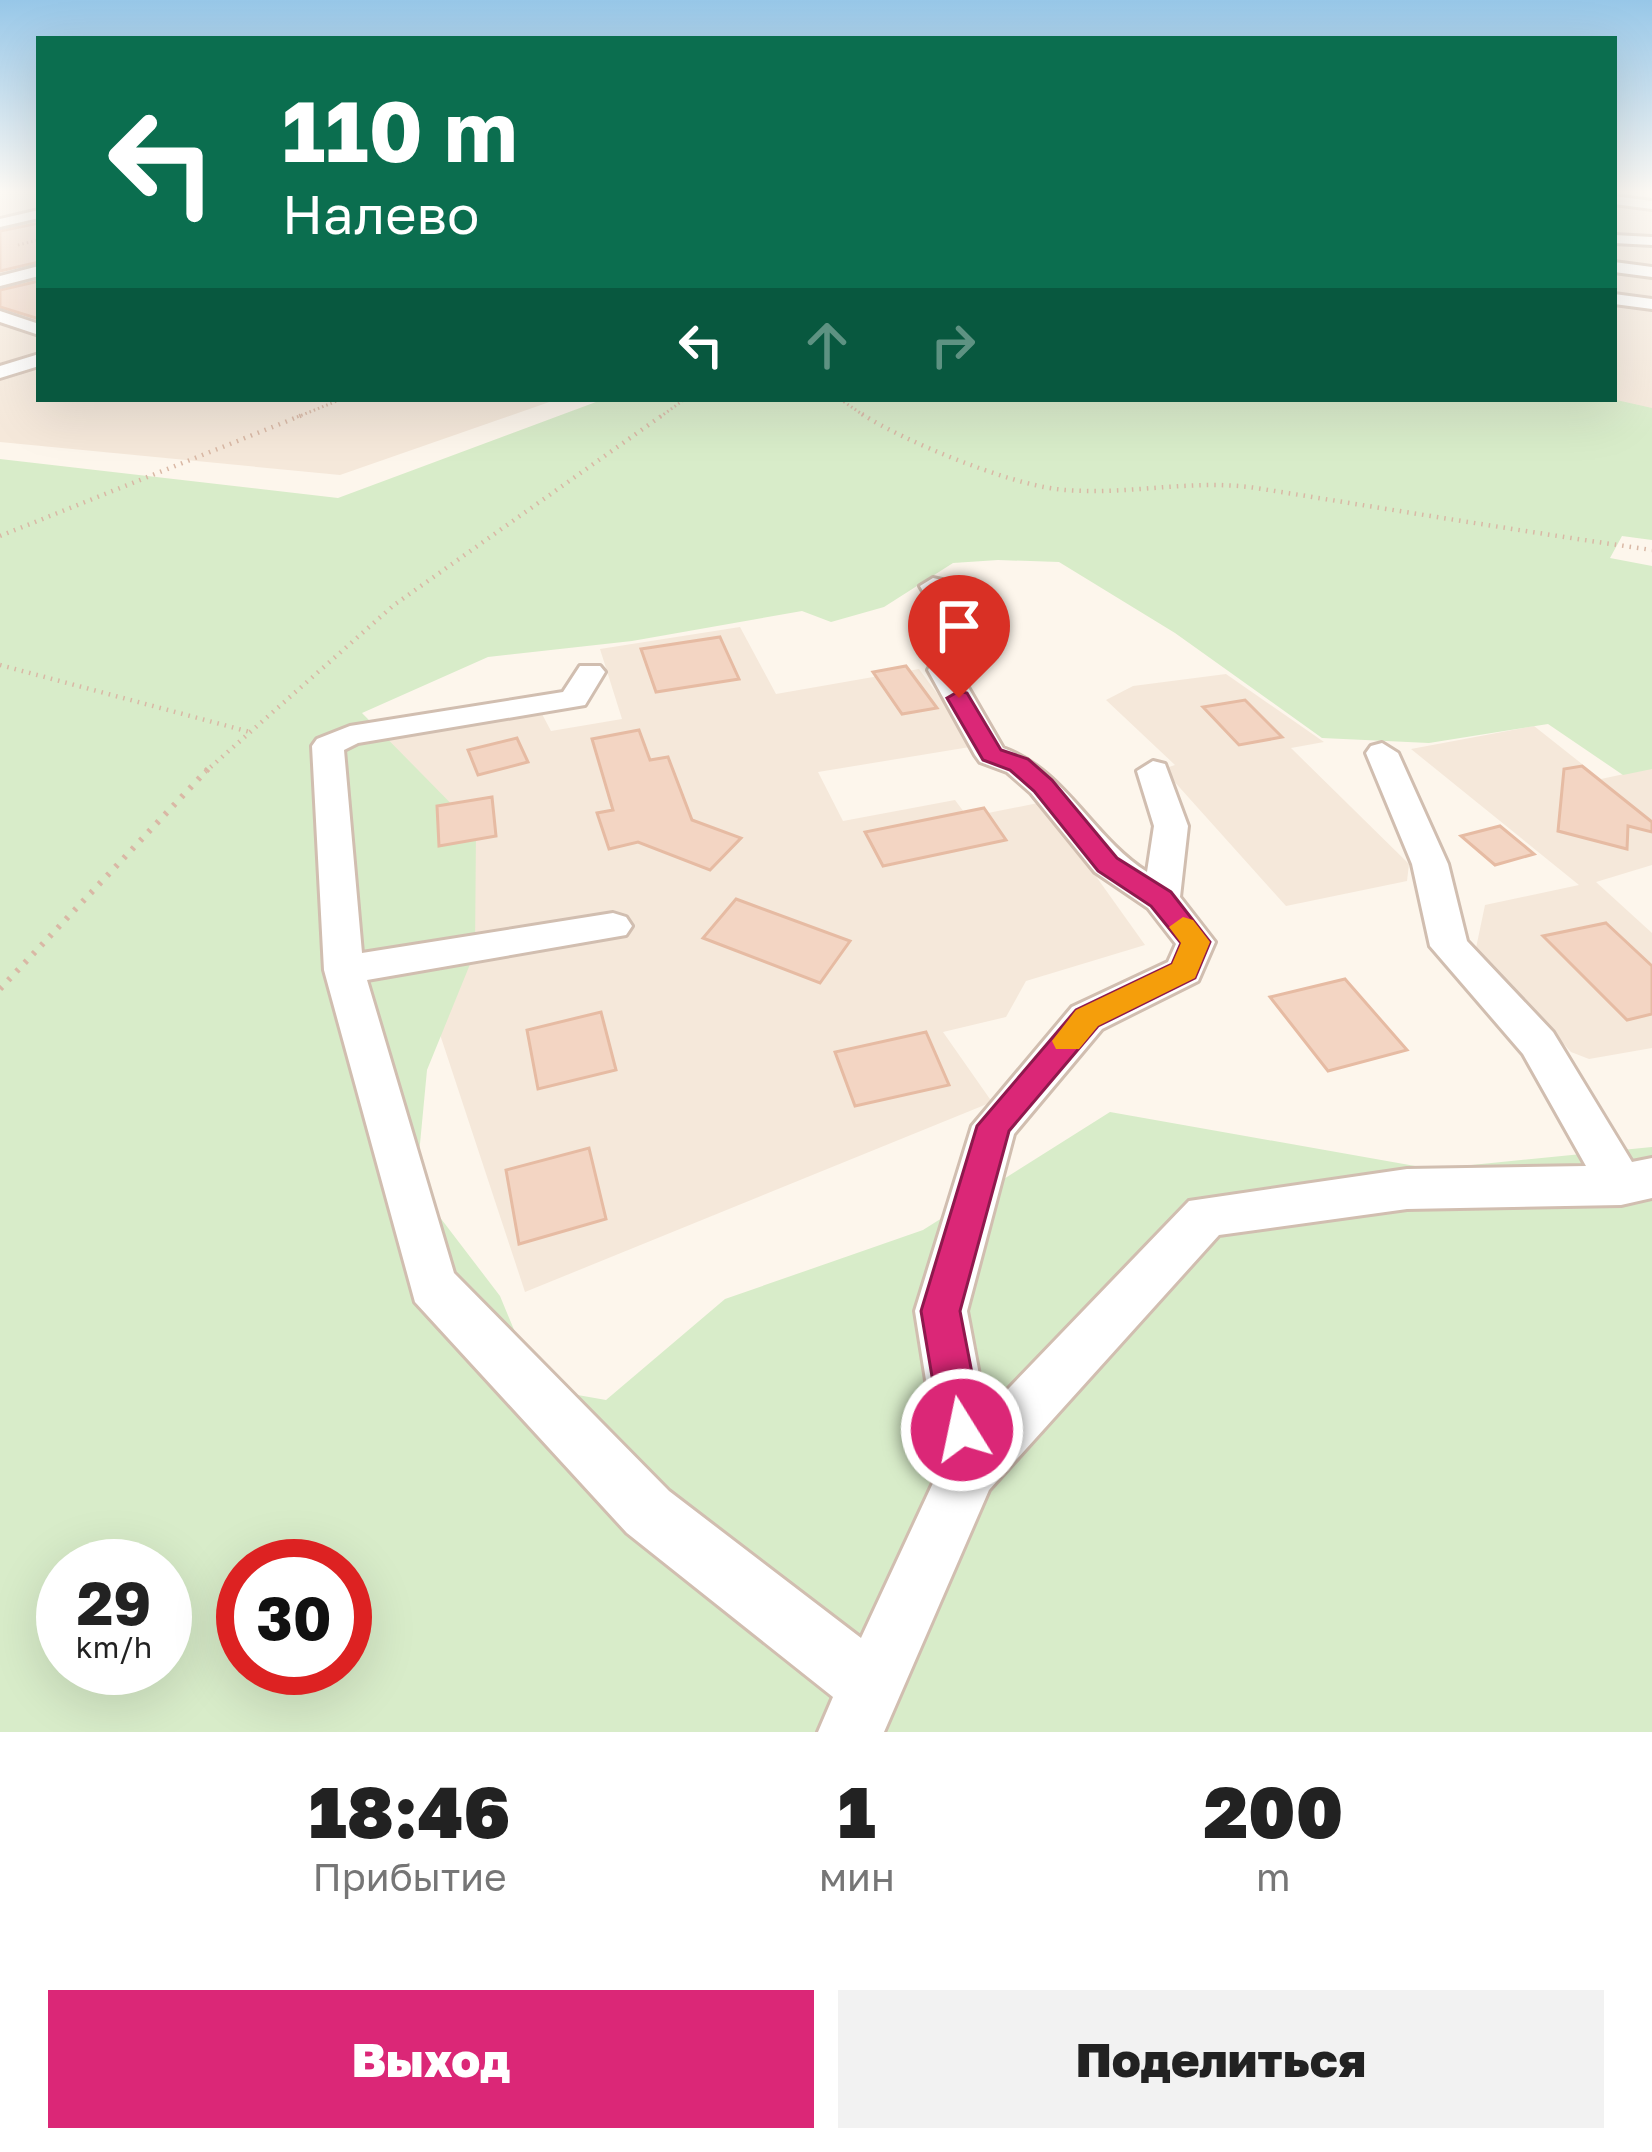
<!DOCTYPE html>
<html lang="ru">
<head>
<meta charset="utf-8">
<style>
	body { margin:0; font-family:"Golos Text",sans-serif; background:#f2f2f2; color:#222; height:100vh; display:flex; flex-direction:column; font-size:45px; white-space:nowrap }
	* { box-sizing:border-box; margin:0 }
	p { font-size:39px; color:#767676 }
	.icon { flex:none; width:66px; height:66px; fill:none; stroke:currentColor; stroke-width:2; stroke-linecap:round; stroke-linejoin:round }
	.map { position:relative; height:1732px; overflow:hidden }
	.side { display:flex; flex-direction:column; background:#fff; flex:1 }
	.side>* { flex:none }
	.hud { position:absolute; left:36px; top:36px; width:1581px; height:366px; border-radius:0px; box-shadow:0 12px 48px #0002; background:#0b6e4f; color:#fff; overflow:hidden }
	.speed { position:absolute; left:36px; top:1539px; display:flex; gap:24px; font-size:60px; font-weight:700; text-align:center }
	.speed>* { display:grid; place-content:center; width:156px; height:156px; border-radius:50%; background:#fff; box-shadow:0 12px 48px #0002; line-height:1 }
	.speed small { font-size:30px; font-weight:400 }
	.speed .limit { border:18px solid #d22; background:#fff; color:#111 }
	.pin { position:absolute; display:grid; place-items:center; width:102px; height:102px; color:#fff; margin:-123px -51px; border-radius:50% 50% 50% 0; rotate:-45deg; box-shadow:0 0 12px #0007 }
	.pin .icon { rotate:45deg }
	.me { position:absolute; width:132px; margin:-66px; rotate:350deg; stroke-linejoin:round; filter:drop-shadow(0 0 9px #0008) }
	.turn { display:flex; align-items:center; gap:42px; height:252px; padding:0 48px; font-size:54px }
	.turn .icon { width:156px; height:156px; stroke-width:2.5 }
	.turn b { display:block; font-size:84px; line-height:102px }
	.lanes { display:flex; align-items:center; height:114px; padding:0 48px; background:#0003; justify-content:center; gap:60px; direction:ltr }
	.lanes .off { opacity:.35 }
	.eta { display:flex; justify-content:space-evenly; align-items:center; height:204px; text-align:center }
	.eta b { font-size:72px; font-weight:800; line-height:84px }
	.cta { display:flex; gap:24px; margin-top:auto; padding:24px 48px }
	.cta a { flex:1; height:138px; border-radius:0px; background:#db2777; color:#fff; font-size:48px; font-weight:800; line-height:138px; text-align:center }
	.cta a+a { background:#f2f2f2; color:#222 }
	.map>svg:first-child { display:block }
</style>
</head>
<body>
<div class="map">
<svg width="1652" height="1732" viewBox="0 0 1652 1732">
	<rect width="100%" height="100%" fill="#fdf6ec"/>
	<g fill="#f5e8da">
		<polygon points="0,192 39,192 39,399 558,399 340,475 0,442"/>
		<polygon points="1614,206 1652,210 1652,439 1559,399 1614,399"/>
		<polygon points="740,627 776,694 919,669 976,746 818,772 843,821 955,800 964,812 984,808 988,813 1043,802 1145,945 1026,981 1006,1017 943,1032 992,1102 525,1292 425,989 361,738 542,714 551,731 622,719 600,649"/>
		<polygon points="1226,674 1324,742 1291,748 1409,864 1407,881 1286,906 1163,769 1175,765 1106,700 1133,686"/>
		<polygon points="1534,726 1601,779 1652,768 1652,865 1596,882 1652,933 1652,1048 1589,1059 1571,1052 1476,948 1485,905 1579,885 1411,749"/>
	</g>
	<path fill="#d8ecc9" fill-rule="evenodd" d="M604,399H1612L1652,408V540L1622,536L1610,558L1652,566V769L1623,775L1548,724L1429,743L1322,738L1175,633L1059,562L998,560L953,563L884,607L831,622L802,611L632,641L488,657L362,713L476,829L475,952L427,1070L416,1186L500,1296L538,1388L606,1400L725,1299L923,1230L1110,1112L1432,1169L1652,1147V1732H0V459L338,498ZM63,1566H165V1668H63ZM243,1566H345V1668H243Z"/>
	<g fill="#f3d5c3" stroke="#e6bba3" stroke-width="3">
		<polygon points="39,223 39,262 0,271 0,231"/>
		<polygon points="39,281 39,319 0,307 0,290"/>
		<polygon points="720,637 739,679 656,692 641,649"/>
		<polygon points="906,666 937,708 902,714 873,672"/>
		<polygon points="1245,700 1282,737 1239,745 1203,707"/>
		<polygon points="639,730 650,760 668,757 692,820 741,838 710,870 638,842 609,849 597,813 613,810 592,739"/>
		<polygon points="517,738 528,762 478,775 468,750"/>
		<polygon points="1582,766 1652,822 1652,832 1628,826 1627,849 1558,831 1564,769"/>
		<polygon points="492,797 496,836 439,846 437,806"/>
		<polygon points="984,808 1006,840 883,866 865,832"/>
		<polygon points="1500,826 1534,854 1495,865 1461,836"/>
		<polygon points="736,899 850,941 820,983 703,938"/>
		<polygon points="1606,923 1652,966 1652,1014 1627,1020 1543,936"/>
		<polygon points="1345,979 1407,1050 1328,1071 1270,997"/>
		<polygon points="601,1012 616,1070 538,1089 527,1030"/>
		<polygon points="926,1032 949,1085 855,1106 835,1052"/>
		<polygon points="589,1148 606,1219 519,1244 506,1170"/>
	</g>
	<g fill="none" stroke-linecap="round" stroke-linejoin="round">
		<defs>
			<g id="minor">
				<polygon points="1614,196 1652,201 1652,209 1614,204"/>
				<polygon points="39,210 39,218 0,227 0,219"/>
				<polygon points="1614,235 1652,237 1652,245 1614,243"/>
				<polygon points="1614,262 1652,267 1652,277 1614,272"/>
				<polygon points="39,266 39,276 0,286 0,276"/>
				<polygon points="1614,294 1652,299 1652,309 1614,304"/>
				<polygon points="0,311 39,324 39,335 0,322"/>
				<polygon points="39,354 39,366 0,378 0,366"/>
				<path d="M933,578L942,580L976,634L958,670L1003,748C1066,771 1092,837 1147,872L1154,826L1137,771L1153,761L1165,764L1188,826L1180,897L1215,942L1198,981L1102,1029L1014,1134L967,1311L986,1412L1189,1201L1407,1169L1586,1166L1523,1054L1430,946L1412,864L1366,753L1371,746L1382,743L1398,753L1448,864L1467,941L1553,1032L1632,1162L1652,1158V1198L1621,1205L1407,1209L1219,1235L989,1490L884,1732H818L833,1697L627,1533L415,1302L324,970L312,746L317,739L350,726L563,692L580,666H600L605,672L585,705L358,743L344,750L362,953L613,913L626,917L632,926L626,935L367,980L454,1273L669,1491L861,1638L940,1468L915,1311L972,1126L1072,1007L1168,962L1176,944L1148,908L1095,872L1031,793L1007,772L980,762L975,755L928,670L948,634L920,586Z"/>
			</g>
		</defs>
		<use href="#minor" stroke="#d1beb0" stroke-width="6"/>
		<g stroke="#d9b8a5" stroke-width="3" stroke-dasharray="1.5 3" stroke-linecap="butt">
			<polyline points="18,245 39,240"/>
			<polyline points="840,399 866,417"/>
			<polyline points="297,417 342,399"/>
			<polyline points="660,417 685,399"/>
		</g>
		<g stroke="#d9b8a5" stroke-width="4.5" stroke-dasharray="1.5 6" stroke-linecap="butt">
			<path d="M862,414C903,441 1007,483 1056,489C1122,497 1191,478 1256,488C1388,509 1520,531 1652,550"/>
			<polyline points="0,536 305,414"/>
			<polyline points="0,665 250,732"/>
			<polyline points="205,772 394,605 664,414"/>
		</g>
		<polyline stroke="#d9b8a5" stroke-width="6" stroke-dasharray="3 9" stroke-linecap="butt" points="0,989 208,769"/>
		<use href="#minor" fill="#fff" fill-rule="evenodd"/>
	</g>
	<linearGradient id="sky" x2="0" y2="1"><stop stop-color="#97c7e8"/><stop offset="0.44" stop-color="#fefbf6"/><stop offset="1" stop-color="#fefbf6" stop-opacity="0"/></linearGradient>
	<rect width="1652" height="435" fill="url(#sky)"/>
	<polygon fill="#db2777" stroke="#8e194d" stroke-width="3" points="959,691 967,693 1001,750 1028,759 1052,780 1117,858 1171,892 1210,942 1195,978 1098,1026 1009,1131 960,1311 983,1430 977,1445 962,1451 947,1445 941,1430 921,1311 977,1126 1076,1010 1172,964 1181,943 1151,906 1098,871 1034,791 1010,770 983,760 947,698"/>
	<polygon fill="#f59e0b" points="1183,917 1193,920 1210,942 1195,978 1098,1026 1079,1049 1056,1049 1052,1041 1076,1010 1172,964 1181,943 1169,927"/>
</svg>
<div class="speed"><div>29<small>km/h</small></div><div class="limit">30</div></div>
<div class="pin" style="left:959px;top:698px;background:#d93025"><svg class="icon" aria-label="arrive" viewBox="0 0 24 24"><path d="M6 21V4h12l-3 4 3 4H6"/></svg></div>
<svg class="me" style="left:962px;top:1430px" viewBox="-20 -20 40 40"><circle r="17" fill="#db2777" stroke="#fff" stroke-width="3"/><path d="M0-11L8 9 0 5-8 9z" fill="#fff"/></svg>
<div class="hud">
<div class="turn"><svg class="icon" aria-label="left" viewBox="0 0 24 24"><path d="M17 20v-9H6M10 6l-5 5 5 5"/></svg><div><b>110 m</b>Налево</div></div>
<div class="lanes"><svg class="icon" aria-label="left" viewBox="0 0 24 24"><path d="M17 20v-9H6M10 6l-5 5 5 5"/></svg><svg class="icon off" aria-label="ahead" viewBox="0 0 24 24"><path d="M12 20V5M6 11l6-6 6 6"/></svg><svg class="icon off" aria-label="right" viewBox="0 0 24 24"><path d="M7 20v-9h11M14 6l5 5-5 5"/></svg></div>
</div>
</div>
<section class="side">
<div class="eta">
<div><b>18:46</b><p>Прибытие</p></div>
<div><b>1</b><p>мин</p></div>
<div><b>200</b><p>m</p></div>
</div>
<div class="cta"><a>Выход</a><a>Поделиться</a></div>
</section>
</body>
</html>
